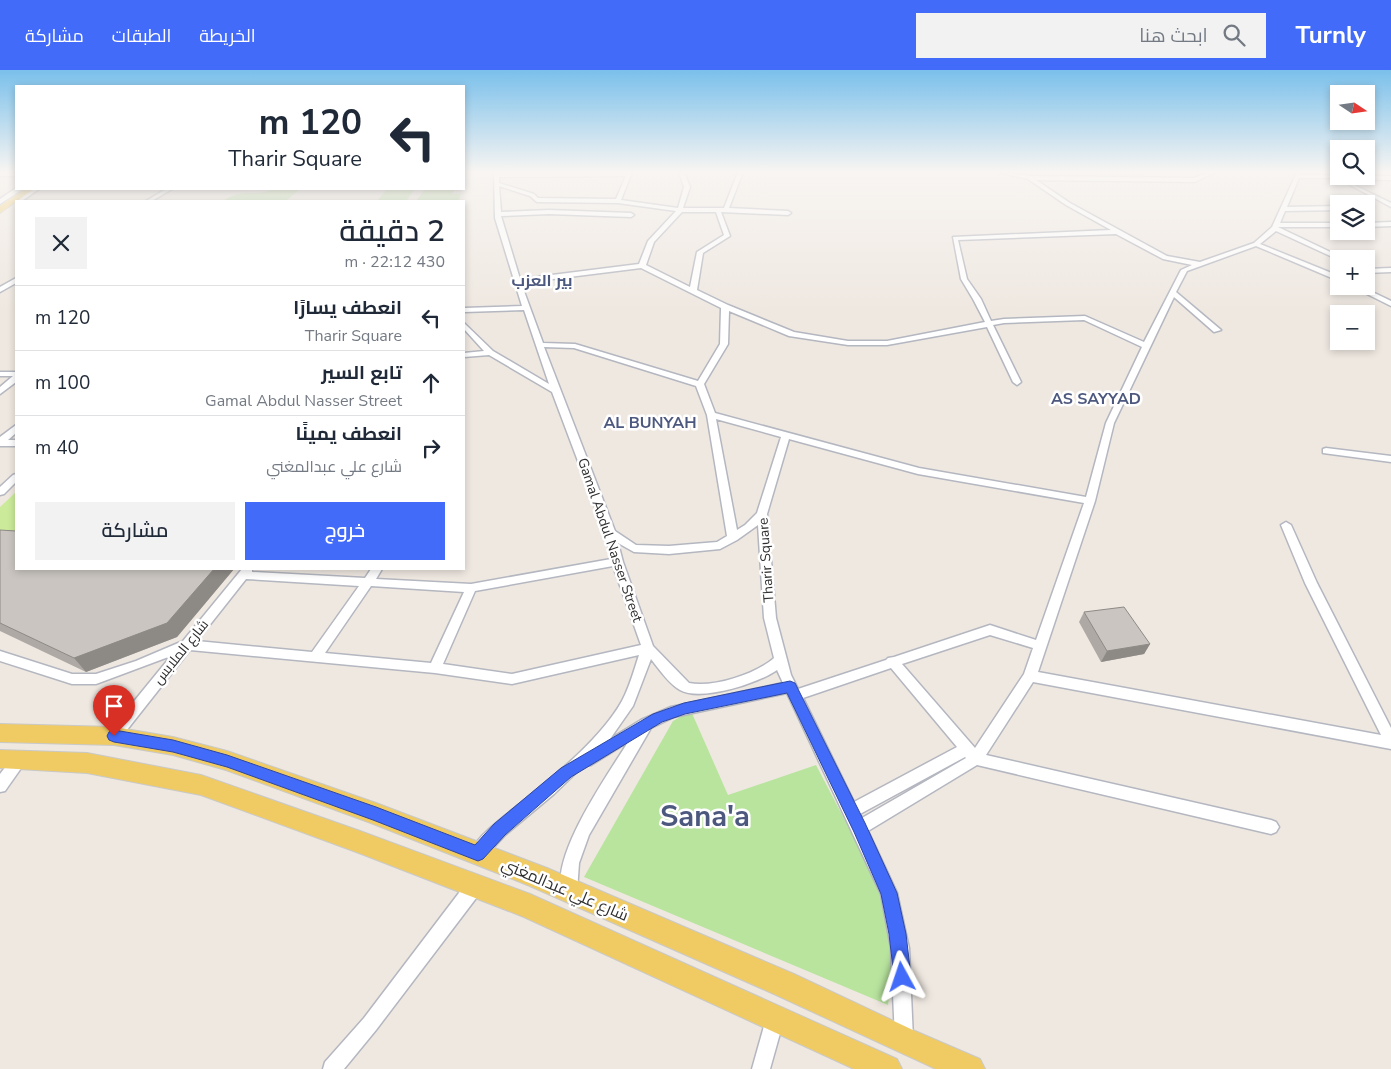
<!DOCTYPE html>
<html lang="ar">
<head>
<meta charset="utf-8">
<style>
	body { margin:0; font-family:"Nunito Sans",Cairo,sans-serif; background:#f2f2f3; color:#1f2937; direction:rtl; height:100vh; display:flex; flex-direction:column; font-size:19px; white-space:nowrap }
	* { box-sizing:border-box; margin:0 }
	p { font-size:16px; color:#747a83 }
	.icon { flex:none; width:28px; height:28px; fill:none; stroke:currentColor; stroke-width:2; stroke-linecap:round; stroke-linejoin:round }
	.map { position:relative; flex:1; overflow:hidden; direction:ltr }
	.panel { position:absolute; left:15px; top:130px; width:450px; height:370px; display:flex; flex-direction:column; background:#fff; border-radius:0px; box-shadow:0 2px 8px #0003; direction:rtl }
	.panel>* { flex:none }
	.banner { position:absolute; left:15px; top:15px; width:450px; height:105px; border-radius:0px; box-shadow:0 2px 8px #0003; direction:rtl; background:#fff; color:#1f2937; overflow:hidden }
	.needle { width:32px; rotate:103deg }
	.fabs { position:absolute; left:1330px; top:15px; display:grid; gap:10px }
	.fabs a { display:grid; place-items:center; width:45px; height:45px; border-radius:0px; background:#fff; box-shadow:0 2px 8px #0003; font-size:25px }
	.pin { position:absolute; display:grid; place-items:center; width:42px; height:42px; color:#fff; margin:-51px -21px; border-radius:50% 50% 50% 0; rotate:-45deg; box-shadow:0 0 5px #0007 }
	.pin .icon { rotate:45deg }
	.me { position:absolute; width:55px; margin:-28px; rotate:355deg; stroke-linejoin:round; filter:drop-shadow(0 0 4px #0008) }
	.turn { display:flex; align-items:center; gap:18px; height:105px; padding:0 20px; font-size:22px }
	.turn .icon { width:65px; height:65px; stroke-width:2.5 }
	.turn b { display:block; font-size:35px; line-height:42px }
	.round { display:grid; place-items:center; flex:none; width:52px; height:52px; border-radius:0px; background:#f2f2f3 }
	.head { display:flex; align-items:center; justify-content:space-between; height:85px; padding:0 20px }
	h1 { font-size:30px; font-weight:600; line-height:38px }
	.primary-button { display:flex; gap:10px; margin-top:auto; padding:10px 20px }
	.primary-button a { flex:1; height:58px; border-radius:0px; background:#436bf9; color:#fff; font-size:20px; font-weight:600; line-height:58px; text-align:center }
	.primary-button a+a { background:#f2f2f3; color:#1f2937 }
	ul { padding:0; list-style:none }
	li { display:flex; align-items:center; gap:15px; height:65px; padding:0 20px; border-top:1px solid #e0e1e3 }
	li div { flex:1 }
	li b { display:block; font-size:19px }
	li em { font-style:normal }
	header { display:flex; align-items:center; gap:30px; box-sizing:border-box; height:70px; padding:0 25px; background:#436bf9; color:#fff }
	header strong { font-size:24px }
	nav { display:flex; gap:28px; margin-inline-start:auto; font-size:18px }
	.search { width:350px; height:45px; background:#f2f2f3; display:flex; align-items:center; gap:12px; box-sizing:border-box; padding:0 18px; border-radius:0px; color:#747a83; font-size:19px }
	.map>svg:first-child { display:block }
</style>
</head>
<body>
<header>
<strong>Turnly</strong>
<div class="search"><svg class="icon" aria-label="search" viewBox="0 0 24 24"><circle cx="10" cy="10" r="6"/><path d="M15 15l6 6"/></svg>ابحث هنا</div>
<nav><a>الخريطة</a><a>الطبقات</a><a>مشاركة</a></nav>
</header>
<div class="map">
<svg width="1391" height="999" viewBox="0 0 1391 999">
	<rect width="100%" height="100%" fill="#efe8e1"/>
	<g fill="#b8e49e">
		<path d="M273,119H300L286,131H223C243,117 254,128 273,119Z"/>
		<polygon points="387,119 415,119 406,131 377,131"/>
		<polygon points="425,119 455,119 452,124 461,124 459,131 416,131"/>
		<polygon points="691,641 728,725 816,695 881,819 895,878 888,935 584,807 673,651"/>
	</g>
	<polygon fill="#cbeb9a" points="16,422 16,468 0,466 0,437"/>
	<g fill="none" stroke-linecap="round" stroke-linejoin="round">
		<defs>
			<g id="street">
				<polygon points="0,102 16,103 16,106 0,106"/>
				<path d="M494,102H498L499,103L632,102L621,130L678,138L684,117L679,102H684L690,117L683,138H724L738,102H743L729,138L788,141L791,143L788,145L721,142L730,166L703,183L697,220L728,235L794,262L848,271H887L985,252L973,229L961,209L953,167L1111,160L1066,135L1028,109L998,102L1030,106L1194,108L1209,102H1215L1195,112L1036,110L1070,133L1167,186L1200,192L1254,173L1272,157L1297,102H1301L1300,105L1391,106V110L1342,109L1391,133V137L1337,108H1299L1287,137L1339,136V140L1285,141L1280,153H1339V157H1278L1345,189L1339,190L1276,161L1260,174L1339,206V211L1256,176L1187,201L1176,222L1221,260L1214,262L1174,227L1114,353L1095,431L1038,602L1381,665L1305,513L1281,455L1286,452L1291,455L1317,513L1391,658V679L1033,612L986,685L1271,750L1276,752L1279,757L1276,762L1271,764L977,695L868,761L897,823L909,878L913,969L911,976L904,978L897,976L895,969L891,878L881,824L787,623L674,647L651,658L589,765L579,793L577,821L575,827L569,829L563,827C547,789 608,705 628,672L591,695L583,696L554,724L505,765L483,789L477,791L471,789L469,784C477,765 510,742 526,729C558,703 602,667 622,631C630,616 634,600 639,585L512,614L435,603L190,580L119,670L114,672L109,670L107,666L109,662L171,586L96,614H72L0,591V581L72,604H96L136,591L183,571L242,499H252V502L365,508L371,499H382L376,509L471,514L611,489L605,463L552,322L489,285L464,287V283L484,281L464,259V253L493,281L549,314L524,240L464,242V238L522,236L495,148ZM626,106L616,129L538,128L534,124L499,113V107ZM499,116L530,126L537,132L618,133L676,141L648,171L639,194L520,209L501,146L549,144L631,147L634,145L631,143L549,140L501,142ZM682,142H716L724,165L697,182L690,217L646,195L654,172ZM1116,164L1163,189L1192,195L1181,200L1144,272L1085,246L1004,249L991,251L981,229L967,209L958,170ZM641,198L721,238L720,274L698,311L575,274L543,273L521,213ZM729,241L789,266L848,275H887L987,257L1013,312L1017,315L1021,312L993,255L1004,253L1084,250L1142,277L1106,353L1086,427L919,398L715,343L704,314L728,274ZM544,277L574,278L696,316L707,345L727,466L717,472L669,476L636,475L615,461ZM716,349L781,367L757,443L745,455L737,460ZM789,369L918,404L1084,433L1036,570L990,555L894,587L888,588L886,590L798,619L791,605L776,548L767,444ZM758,455L764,548L774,588C756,604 713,618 689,613L653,576L623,492L618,473L634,482L669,484L720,479L737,470ZM613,496L641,575L512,604L443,594L475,521ZM246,509L359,516L312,582L197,571ZM371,516L464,522L431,593L325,583ZM990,565L1033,578L1024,604L975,678L902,594ZM651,589C659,599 669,614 680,620C701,632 759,613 777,600L783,613L671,637L641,650L610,669L633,636ZM891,598L957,677L854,732L803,628ZM965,687L966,688L862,748L860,744Z"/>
				<polygon points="166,119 172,119 152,131 146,131"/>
				<polygon points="1391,152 1391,156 1366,157 1366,153"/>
				<polygon points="1391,198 1391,202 1366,203 1366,199"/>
				<polygon points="16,208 16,213 0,222 0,217"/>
				<polygon points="1351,216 1360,216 1391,231 1391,236"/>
				<polygon points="0,302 16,302 16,312 0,324 0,317 13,306 0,306"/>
				<polygon points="16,355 16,363 8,370 16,370 16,376 0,376 0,367"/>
				<polygon points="1326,378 1391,386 1391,392 1323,383 1323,379"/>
				<polygon points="16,404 16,412 4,424 0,425 0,417 13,405"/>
				<polygon points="19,684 24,686 26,690 24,694 5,721 0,722 0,704 14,686"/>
				<polygon points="474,809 480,811 482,817 480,823 376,960 344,999 323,999 325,992 364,948 468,811"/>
				<polygon points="775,940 781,943 784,949 770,999 752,999 766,949 769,943"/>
			</g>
			<g id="secondary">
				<polygon points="16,118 23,119 0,134 0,129"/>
				<polygon points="31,119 39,119 22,131 15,133 15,129"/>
			</g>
			<g id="primary">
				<polygon points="25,119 34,119 0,143 0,136"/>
				<polygon points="0,654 114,657 173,667 227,681 376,733 547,798 794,904 915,961 980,989 985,999 936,999 774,924 530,816 371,753 226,700 173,685 114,675 0,672"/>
				<polygon points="0,680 87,683 201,705 360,761 530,824 897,989 902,999 854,999 524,847 359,783 201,725 87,703 0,698"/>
			</g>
		</defs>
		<use href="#street" stroke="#b4b7c0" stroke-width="3"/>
		<use href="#secondary" stroke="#b4b7c0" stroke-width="3"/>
		<use href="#primary" stroke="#c9c9c9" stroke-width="2"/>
		<use href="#street" fill="#fff" fill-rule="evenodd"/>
		<use href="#secondary" fill="#fff" fill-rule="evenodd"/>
		<use href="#primary" fill="#f0cb64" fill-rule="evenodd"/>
	</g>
	<g fill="#aea9a5">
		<polygon points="0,460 16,499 234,499 177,567 86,602 0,561"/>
		<polygon points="1084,542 1150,574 1144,584 1101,592 1079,552"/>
	</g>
	<g fill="#8d8a86">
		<polygon points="214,499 234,499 177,567 86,602 74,588"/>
		<polygon points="1150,574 1144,584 1101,592 1107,581"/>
	</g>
	<g fill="#cac5c0" stroke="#8d8a86">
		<polygon points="0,460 16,461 16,499 214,499 167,553 74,588 0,553"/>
		<polygon points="1124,537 1150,574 1107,581 1084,542"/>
	</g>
	<linearGradient id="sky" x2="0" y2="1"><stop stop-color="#7ac0eb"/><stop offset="0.42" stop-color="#f8f5f2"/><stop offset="1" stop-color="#f8f5f2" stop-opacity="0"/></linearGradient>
	<rect width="1391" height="242" fill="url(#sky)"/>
	<polygon fill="#436bf9" stroke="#2c46a2" points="790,611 795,613 865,753 897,823 906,864 911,907 909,913 902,915 896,913 894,907 889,864 881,824 854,762 787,623 685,644 662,652 571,707 505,765 483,789 478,791 373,750 227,697 173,682 114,672 109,670 107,666 109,662 114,660 173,670 227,685 376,737 475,775 494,754 561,698 653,644 684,633"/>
	<g text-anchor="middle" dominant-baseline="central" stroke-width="5" stroke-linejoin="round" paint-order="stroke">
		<g font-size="14" fill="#2e2e2e" stroke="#fff">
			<text transform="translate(610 470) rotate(71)">Gamal Abdul Nasser Street</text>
			<text transform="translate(766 490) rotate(-94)">Tharir Square</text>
			<text transform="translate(181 582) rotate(-51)">شارع الملابس</text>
		</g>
		<g font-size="16" font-weight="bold" fill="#4d587f" stroke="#fff">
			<text x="542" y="211">بير العزب</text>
			<text x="1096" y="329">AS SAYYAD</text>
			<text x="650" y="353">AL BUNYAH</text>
		</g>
		<g font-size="16" fill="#2e2e2e" stroke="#fff">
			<text transform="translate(565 820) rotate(23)">شارع علي عبدالمغني</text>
		</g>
		<g font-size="29" font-weight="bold" fill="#4d587f" stroke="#fff">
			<text x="705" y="746">Sana'a</text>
		</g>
	</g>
</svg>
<div class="fabs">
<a><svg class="needle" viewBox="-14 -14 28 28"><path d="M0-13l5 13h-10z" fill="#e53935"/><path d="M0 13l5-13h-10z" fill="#747a83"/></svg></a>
<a><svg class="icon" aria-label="search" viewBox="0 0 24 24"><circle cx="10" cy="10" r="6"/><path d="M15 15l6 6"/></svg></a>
<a><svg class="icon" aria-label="layers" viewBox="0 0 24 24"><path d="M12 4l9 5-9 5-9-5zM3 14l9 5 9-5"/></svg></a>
<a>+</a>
<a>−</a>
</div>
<div class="pin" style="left:114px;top:666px;background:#d93025"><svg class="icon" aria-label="arrive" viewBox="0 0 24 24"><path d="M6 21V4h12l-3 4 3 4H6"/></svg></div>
<svg class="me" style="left:902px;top:907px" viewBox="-20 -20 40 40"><path d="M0-17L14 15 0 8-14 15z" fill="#436bf9" stroke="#fff" stroke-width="4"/></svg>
<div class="banner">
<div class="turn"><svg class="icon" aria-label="left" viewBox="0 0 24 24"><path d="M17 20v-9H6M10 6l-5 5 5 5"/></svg><div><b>120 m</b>Tharir Square</div></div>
</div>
<section class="panel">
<div class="head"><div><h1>2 دقيقة</h1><p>430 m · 22:12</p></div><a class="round"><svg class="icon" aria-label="close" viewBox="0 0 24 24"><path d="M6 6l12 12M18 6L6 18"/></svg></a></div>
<ul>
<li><svg class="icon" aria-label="left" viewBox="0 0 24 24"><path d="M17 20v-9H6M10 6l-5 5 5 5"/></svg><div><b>انعطف يسارًا</b><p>Tharir Square</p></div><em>120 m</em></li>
<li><svg class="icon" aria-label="ahead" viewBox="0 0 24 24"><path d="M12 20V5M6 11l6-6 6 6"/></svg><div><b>تابع السير</b><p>Gamal Abdul Nasser Street</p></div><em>100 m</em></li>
<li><svg class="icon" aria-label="right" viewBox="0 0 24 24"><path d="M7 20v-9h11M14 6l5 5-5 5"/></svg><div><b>انعطف يمينًا</b><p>شارع علي عبدالمغني</p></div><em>40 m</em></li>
</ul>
<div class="primary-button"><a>خروج</a><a>مشاركة</a></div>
</section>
</div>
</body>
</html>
